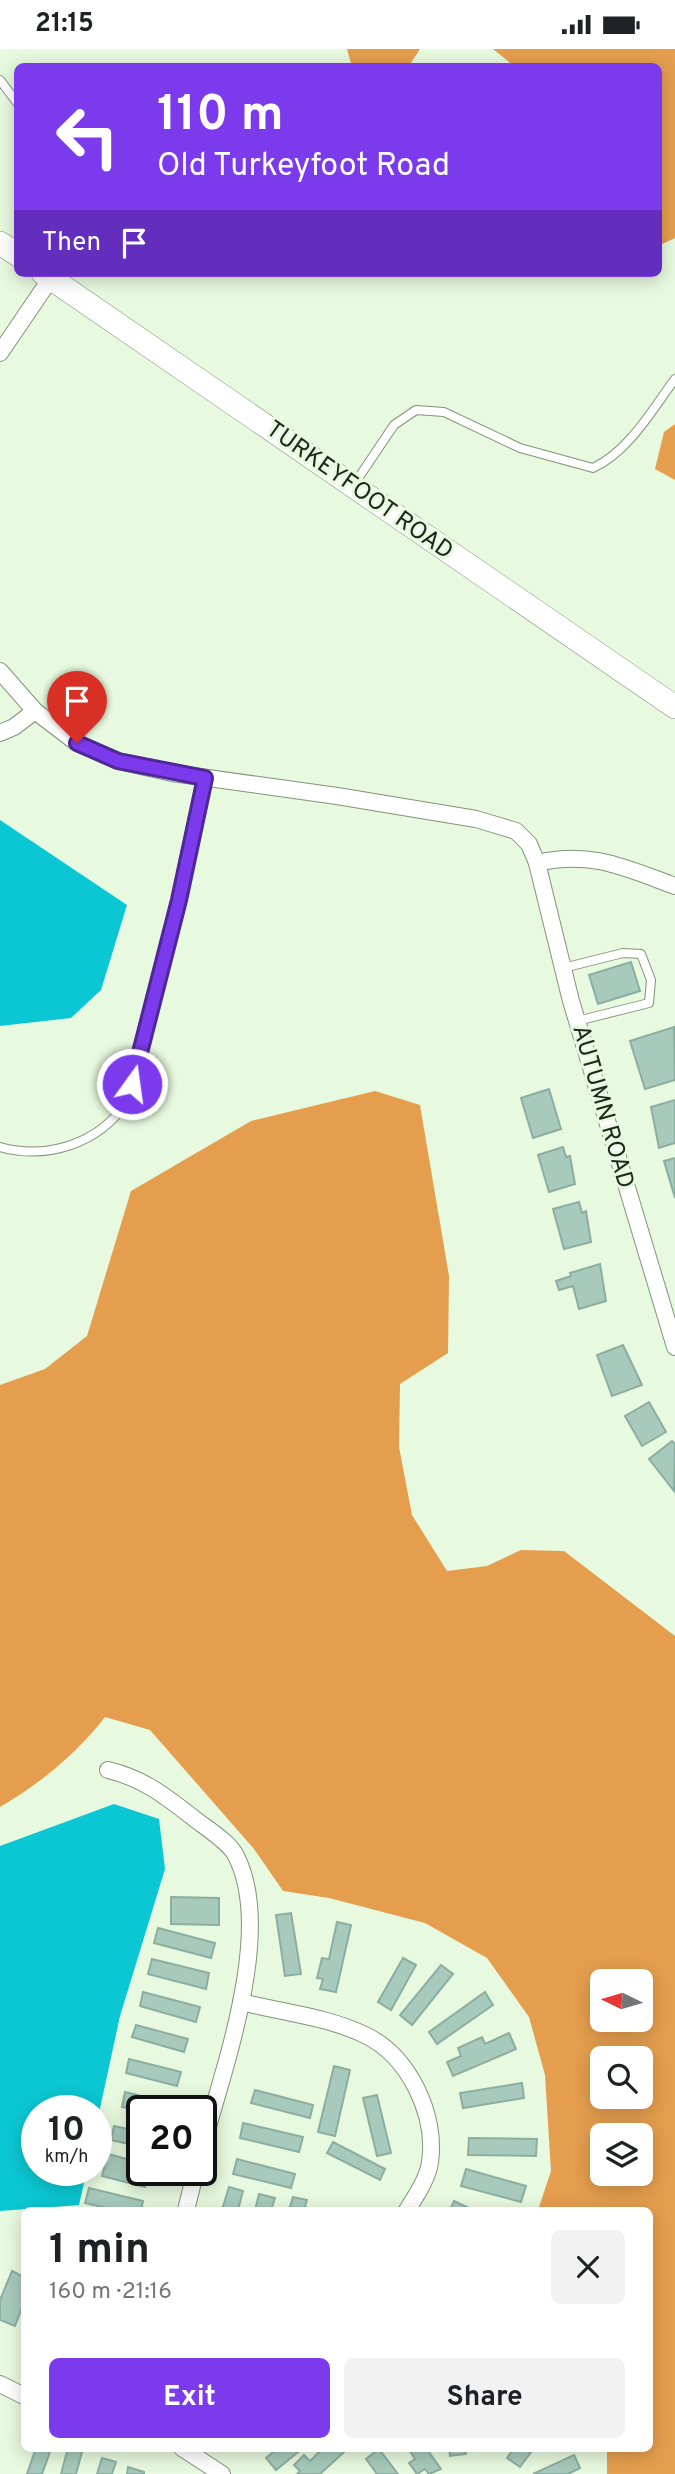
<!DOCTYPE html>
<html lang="en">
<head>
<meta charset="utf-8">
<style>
	body { margin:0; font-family:Overpass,sans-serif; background:#f2f2f2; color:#202124; height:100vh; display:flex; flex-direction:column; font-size:26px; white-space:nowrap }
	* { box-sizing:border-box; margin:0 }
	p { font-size:23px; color:#757577 }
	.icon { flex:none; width:38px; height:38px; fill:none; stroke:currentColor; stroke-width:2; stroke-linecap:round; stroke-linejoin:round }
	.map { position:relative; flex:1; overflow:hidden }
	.sheet { position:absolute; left:21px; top:2158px; width:632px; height:245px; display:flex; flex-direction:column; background:#fff; border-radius:10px; box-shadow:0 4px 18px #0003 }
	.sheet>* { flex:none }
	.banner { position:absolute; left:14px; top:14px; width:648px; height:214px; border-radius:10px; box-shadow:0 4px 18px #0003; background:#7c3aed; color:#fff; overflow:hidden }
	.needle { width:46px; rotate:275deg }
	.tools { position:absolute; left:590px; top:1920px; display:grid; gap:14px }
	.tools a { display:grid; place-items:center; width:63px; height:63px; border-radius:10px; background:#fff; box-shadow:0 4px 18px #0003; font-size:35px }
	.speed { position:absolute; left:21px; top:2046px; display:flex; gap:14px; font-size:35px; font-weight:700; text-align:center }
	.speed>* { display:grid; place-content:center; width:91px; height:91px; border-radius:50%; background:#fff; box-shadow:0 4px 18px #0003; line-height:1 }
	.speed small { font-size:18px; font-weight:400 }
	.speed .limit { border:4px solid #111; border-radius:10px; background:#fff; color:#111 }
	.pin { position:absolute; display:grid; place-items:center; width:60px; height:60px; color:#fff; margin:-72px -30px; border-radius:50% 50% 50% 0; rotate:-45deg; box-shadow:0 0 7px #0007 }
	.pin .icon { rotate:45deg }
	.me { position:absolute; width:77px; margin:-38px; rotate:14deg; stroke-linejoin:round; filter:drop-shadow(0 0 5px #0008) }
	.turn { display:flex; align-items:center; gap:24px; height:147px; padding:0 28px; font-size:32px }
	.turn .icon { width:91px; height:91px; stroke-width:2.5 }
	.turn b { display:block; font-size:49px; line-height:60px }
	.then { display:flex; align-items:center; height:66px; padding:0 28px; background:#0003; gap:14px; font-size:26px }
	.round { display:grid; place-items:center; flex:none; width:74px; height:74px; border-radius:10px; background:#f2f2f2 }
	.head { display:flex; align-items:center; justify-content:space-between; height:119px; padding:0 28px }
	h1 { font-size:42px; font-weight:700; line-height:52px }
	.button { display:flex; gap:14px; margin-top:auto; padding:14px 28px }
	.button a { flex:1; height:80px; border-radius:10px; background:#7c3aed; color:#fff; font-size:28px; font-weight:700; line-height:80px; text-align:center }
	.button a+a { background:#f2f2f2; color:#202124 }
	.status { display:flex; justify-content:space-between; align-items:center; height:49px; padding:0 35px; background:#fff; direction:ltr }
	.status svg { height:19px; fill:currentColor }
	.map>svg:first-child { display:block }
</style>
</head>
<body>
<div class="status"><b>21:15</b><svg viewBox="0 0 49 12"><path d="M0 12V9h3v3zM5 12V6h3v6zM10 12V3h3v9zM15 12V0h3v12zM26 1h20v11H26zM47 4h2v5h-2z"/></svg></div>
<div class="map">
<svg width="675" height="2425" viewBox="0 0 675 2425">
	<rect width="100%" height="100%" fill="#e7f9de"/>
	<g fill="#e59e4e" fill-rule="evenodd">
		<polygon points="347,0 420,0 409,17 352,18"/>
		<polygon points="493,0 675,0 675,189 658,197 658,18 514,17"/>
		<polygon points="675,375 675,431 655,420 664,383"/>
		<path d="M375,1042L420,1056L449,1227L448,1304L400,1335L399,1398L412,1466L447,1522L487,1517L521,1501L564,1502L675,1587V2425H607V2399H649V2161H538L551,2122L545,2026L529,1968L487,1909L425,1874L329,1849L283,1842L254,1800L150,1681L105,1668C77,1704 40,1735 0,1758V1336L45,1320L87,1287L131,1142L251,1072ZM640,1932V1970H602V1932ZM640,2009V2048H602V2009ZM640,2086V2124H602V2086Z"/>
	</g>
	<g fill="#0bc7d3">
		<polygon points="0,771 127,856 101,941 71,969 0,977"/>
		<polygon points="114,1755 159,1770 165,1820 120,1967 96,2078 96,2062 37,2062 37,2121 87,2121 79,2156 0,2162 0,1797"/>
	</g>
	<g fill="#a7cabc" stroke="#8caea1" stroke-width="2">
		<polygon points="631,913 640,942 598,955 589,926"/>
		<polygon points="674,978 675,1031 645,1040 630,992"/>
		<polygon points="549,1040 561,1080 533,1089 521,1049"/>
		<polygon points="675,1051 675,1094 659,1099 651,1058"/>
		<polygon points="563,1098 566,1108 570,1107 575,1135 549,1143 538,1106"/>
		<polygon points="675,1109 675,1149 664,1112"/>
		<polygon points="579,1153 582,1164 586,1162 591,1193 564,1200 553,1160"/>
		<polygon points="600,1215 606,1252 579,1260 573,1237 559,1241 556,1232 571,1227 570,1224"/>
		<polygon points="623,1296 642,1336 612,1347 597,1306"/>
		<polygon points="649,1353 666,1383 642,1397 625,1367"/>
		<polygon points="672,1392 675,1395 674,1442 649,1410"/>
		<polygon points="171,1848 219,1849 219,1876 171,1875"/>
		<polygon points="291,1864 301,1925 285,1927 276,1866"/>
		<polygon points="337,1873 351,1876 336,1943 320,1940 323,1930 317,1929 322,1909 329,1910"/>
		<polygon points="158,1879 215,1894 211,1909 154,1894"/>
		<polygon points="403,1909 416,1916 391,1961 378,1953"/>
		<polygon points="152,1910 209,1924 206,1940 148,1925"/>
		<polygon points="441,1916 453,1925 412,1976 400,1966"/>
		<polygon points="143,1943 200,1958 196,1973 140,1957"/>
		<polygon points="485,1943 493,1956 437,1995 429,1983"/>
		<polygon points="136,1976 188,1990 184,2003 132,1988"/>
		<polygon points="509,1984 516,2000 453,2027 447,2013 461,2007 458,1999 482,1988 485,1995"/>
		<polygon points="129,2010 181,2023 177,2037 126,2024"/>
		<polygon points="334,2017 350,2021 335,2087 318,2083"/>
		<polygon points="522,2034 524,2049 463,2059 460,2044"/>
		<polygon points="255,2041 313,2056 310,2069 251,2054"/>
		<polygon points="125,2043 174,2055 172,2062 142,2063 122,2058"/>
		<polygon points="377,2046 391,2104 377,2107 363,2049"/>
		<polygon points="243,2074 303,2088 299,2103 240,2089"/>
		<polygon points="114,2077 142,2083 142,2098 111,2091"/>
		<polygon points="469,2089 537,2090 536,2107 468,2106"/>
		<polygon points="333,2093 385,2120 380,2131 327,2104"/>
		<polygon points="108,2105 142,2114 142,2121 150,2121 145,2138 102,2127"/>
		<polygon points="237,2110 295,2125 291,2139 233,2125"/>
		<polygon points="466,2120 526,2137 521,2153 461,2137"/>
		<polygon points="229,2138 243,2142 238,2161 222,2161"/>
		<polygon points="89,2139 143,2152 141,2161 115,2161 85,2154"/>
		<polygon points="259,2145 275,2149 271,2161 255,2161"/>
		<polygon points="293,2148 307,2151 304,2161 289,2161"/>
		<polygon points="454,2152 473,2161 450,2161"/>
		<polygon points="12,2222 24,2228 24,2253 15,2277 0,2271 0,2251"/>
		<polygon points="36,2399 51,2400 42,2425 27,2425"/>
		<polygon points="68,2399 82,2403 76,2425 61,2425"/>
		<polygon points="278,2399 303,2399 276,2421 266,2409"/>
		<polygon points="323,2399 341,2399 344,2403 320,2425 297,2425 300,2422 294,2416 304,2406 310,2412"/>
		<polygon points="408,2399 426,2399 441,2420 429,2425 425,2420 417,2425 409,2414 415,2410"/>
		<polygon points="449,2399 465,2399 466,2405 450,2407"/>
		<polygon points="514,2399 534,2399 520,2418 507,2409"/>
		<polygon points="379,2400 398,2425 377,2425 366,2410"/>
		<polygon points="574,2406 580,2419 568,2425 533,2425"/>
		<polygon points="102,2409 116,2413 112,2425 97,2425"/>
		<polygon points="128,2418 144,2423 144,2425 127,2425"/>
	</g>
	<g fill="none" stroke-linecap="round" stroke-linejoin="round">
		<defs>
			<g id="lane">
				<polyline points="0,31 18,55"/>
				<path d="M353,437L394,376L416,361L444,363L520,399L593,419C629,402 652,361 675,330"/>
				<polyline points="563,919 623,904 641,905 651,931 649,954 577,972"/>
				<path d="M0,1098C47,1111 98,1095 126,1054C136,1040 141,1001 146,983C167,898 187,814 205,729"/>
			</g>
			<g id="street">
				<polyline points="0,304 51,229"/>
				<polyline points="0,622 35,662 77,694 118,712 172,724 337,747 476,770 516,782 529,795 537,814 571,952 675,1298"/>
				<polyline points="0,684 14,678 35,662"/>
				<path d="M537,814C590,801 626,819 675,837"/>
				<path d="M108,1721C142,1729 164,1746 191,1767C204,1778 227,1791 235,1805C276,1880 222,2024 201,2102"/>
				<path d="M241,1953C281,1963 328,1968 365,1986C409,2007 437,2066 430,2113C428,2129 416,2147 407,2161"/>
				<polyline points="186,2161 196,2121"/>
				<polyline points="0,2335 24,2347"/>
				<polyline points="182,2399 222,2425"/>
			</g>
			<g id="secondary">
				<polyline points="0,194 18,206"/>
				<polyline points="43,224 675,658"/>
			</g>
		</defs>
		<use href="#lane" stroke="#82937a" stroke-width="10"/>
		<use href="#street" stroke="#82937a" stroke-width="18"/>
		<use href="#secondary" stroke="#82937a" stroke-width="24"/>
		<use href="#lane" stroke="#fff" stroke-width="8"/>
		<use href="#street" stroke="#fff" stroke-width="16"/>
		<use href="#secondary" stroke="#fff" stroke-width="23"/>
	</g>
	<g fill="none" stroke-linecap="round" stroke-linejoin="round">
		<defs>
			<polyline id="route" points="77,694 118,712 205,729 179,851 132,1035"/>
		</defs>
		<use href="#route" stroke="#51269a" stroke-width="18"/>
		<use href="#route" stroke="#7c3aed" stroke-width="12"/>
	</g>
	<g text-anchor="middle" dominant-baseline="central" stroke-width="6" stroke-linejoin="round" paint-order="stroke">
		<g font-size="24" fill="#20271c" stroke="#e7f9de">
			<text transform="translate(359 442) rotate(35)">TURKEYFOOT ROAD</text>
			<text transform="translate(602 1058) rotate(74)">AUTUMN ROAD</text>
		</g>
	</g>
</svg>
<div class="tools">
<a><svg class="needle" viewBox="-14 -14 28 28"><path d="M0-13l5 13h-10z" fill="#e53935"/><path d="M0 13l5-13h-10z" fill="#757577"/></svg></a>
<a><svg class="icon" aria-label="search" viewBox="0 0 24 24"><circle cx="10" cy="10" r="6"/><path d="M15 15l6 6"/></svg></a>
<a><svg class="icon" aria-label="layers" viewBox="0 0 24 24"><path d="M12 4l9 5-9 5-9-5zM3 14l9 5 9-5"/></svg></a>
</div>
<div class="speed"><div>10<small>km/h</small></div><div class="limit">20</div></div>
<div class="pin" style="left:77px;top:694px;background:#d93025"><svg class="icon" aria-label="arrive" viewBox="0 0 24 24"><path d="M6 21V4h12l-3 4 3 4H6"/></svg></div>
<svg class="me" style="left:132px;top:1035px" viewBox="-20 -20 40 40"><circle r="17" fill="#7c3aed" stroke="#fff" stroke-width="3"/><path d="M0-11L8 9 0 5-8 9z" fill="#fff"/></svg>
<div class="banner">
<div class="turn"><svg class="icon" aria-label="left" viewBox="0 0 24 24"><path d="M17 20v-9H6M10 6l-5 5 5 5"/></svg><div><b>110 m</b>Old Turkeyfoot Road</div></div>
<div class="then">Then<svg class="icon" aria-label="arrive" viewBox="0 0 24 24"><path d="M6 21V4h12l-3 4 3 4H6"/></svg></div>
</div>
<section class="sheet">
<div class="head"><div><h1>1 min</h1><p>160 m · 21:16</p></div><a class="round"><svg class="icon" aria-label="close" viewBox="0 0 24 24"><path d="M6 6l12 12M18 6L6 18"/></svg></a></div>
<div class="button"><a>Exit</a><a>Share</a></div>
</section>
</div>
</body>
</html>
